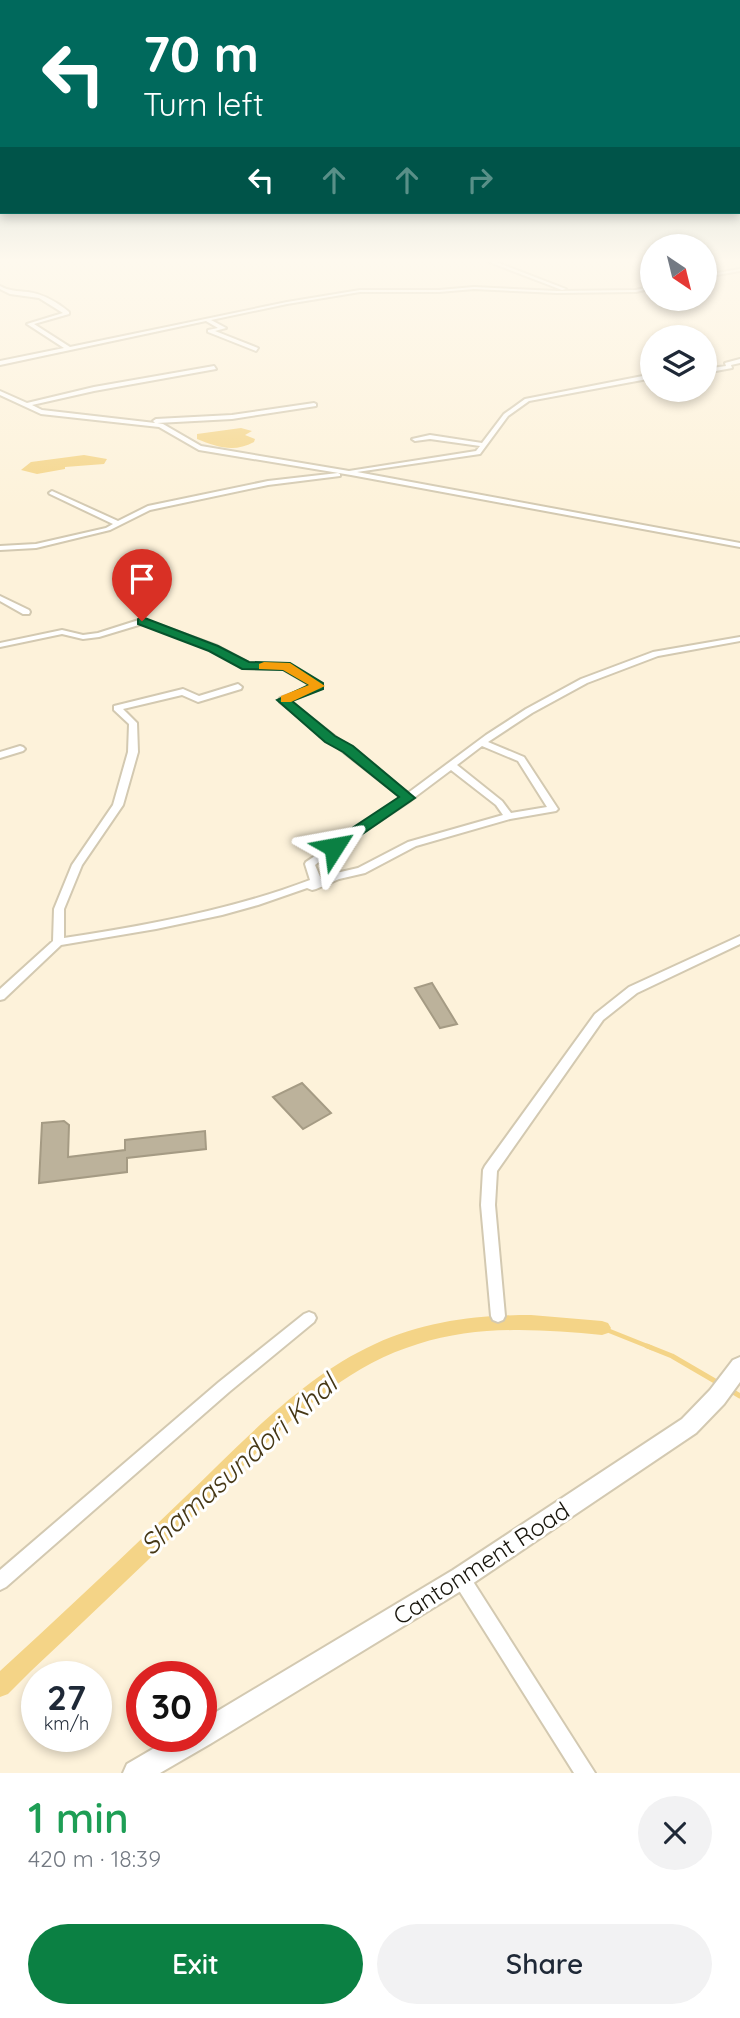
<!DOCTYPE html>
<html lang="en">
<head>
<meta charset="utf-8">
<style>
  :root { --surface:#fff; --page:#f2f2f3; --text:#1f2937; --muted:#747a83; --accent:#0b8043 }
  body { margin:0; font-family:Quicksand,sans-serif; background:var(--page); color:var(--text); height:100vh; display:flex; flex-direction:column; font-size:26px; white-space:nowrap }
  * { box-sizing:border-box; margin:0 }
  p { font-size:23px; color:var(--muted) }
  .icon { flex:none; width:38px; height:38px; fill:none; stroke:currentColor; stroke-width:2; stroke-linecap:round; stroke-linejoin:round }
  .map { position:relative; height:1773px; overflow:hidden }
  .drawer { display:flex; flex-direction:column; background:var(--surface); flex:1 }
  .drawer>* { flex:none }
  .hud { position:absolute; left:0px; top:0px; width:740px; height:214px; box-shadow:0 4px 10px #0003; background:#00695c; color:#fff; overflow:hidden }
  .needle { width:46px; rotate:145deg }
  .fabs { position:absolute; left:640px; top:234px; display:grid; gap:14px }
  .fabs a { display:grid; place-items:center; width:77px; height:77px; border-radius:50%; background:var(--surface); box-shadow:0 4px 10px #0003; font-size:35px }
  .speed { position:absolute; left:21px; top:1661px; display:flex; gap:14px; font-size:35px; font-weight:700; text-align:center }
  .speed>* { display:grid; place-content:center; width:91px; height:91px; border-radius:50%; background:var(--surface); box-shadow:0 4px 10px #0003; line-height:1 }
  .speed small { font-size:18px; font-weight:400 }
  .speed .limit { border:10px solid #d22; background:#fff; color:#111 }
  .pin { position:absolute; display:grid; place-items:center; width:60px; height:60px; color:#fff; margin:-72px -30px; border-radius:50% 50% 50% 0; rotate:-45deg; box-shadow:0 0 7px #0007 }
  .pin .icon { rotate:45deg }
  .me { position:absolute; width:77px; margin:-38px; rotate:56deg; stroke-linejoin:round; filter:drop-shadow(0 0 5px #0008) }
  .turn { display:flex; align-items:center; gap:24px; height:147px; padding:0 28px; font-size:32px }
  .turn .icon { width:91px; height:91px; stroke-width:2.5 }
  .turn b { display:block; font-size:49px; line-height:60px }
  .lanes { display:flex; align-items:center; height:66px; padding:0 28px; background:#0003; justify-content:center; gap:35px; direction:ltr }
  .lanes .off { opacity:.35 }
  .round { display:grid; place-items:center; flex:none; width:74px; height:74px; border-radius:37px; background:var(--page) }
  .headline { display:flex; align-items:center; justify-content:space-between; height:119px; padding:0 28px }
  h1 { font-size:42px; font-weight:600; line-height:52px; color:#1e9e55 }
  .button { display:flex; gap:14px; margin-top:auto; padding:14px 28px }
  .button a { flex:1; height:80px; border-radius:42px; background:var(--accent); color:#fff; font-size:28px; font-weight:600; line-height:80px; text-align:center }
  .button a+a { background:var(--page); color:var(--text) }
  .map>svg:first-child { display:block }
  .water { fill:#f4d487 }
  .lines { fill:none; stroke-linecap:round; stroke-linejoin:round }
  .stream-far1 { stroke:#f4d487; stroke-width:4.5 }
  .stream { stroke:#f4d487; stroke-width:5 }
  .canal { fill:#f4d487; fill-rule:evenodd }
  .building { fill:#bcb29b; stroke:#a59b84; stroke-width:2 }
  .street-casing { stroke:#d3c9b1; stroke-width:4 }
  .secondary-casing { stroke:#d3c9b1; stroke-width:4 }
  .street { fill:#fff; fill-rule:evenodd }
  .secondary { fill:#fff; fill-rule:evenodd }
  .route { fill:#0b8043; stroke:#07532c; stroke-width:2 }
  .slow { fill:#f59e0b }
  .labels { text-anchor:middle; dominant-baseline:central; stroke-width:6; stroke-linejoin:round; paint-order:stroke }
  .near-street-label { font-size:24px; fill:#18150c; stroke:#fff }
  .near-water-label { font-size:28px; font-style:italic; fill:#463816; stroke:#fff }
</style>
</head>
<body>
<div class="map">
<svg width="740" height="1773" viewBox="0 0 740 1773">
  <rect width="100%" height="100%" fill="#fdf2da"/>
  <!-- water -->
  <path class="water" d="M 241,428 L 252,431 L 245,435 L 255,439 L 254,442 C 234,453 217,447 197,439 L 197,434 Z
    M 84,455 L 107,459 L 104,464 L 65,467 L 65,469 L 37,474 L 21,470 L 31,462 Z"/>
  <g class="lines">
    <!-- stream-far1 -->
    <path class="stream-far1" d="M 602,1328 L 652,1348"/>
    <!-- stream -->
    <path class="stream" d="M 647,1346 L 672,1356 L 720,1384
      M 730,1390 L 740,1396"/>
    <!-- canal -->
    <path class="canal" d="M 531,1315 L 602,1321 L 608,1323 L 611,1328 L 608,1333 L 602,1335 C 540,1329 478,1325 418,1344 C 328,1371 261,1450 196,1513 C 142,1567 86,1619 31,1671 L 8,1694 L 0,1697 L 0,1671 C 61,1615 122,1558 182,1500 C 241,1444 300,1378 375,1344 C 425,1321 477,1315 531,1315 Z"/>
  </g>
  <!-- building -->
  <path class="building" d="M 432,983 L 457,1024 L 440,1028 L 415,988 Z
    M 302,1083 L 331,1113 L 303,1129 L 273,1097 Z
    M 64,1121 L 69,1125 L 68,1157 L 125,1150 L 125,1140 L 205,1131 L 206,1149 L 127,1158 L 127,1172 L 39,1183 L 42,1123 Z"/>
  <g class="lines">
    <!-- street casing -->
    <g class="street-casing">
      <path id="street" d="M 489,262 L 496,262 L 566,289 L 562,290 Z
        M 740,269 L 740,271 L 705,277 L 705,275 Z
        M 0,286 C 9,291 17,291 28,292 C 43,294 57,302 69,312 L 69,314 L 34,324 L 70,347 L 287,302 L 360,290 L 439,290 L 474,287 L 557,291 L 636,290 L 653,286 L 653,288 L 636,292 L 557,293 L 474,289 L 439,292 L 360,292 L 287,304 L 211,320 L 226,328 L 215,331 L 258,348 L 256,351 L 208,332 L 208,330 L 218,328 L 206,321 L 0,365 L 0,361 L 64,348 L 27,324 L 63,313 L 39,298 L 10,294 L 0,289 Z
        M 740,359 L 740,363 L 731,365 L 732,368 L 705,373 L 705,369 L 726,366 L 725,363 Z
        M 214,366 L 216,369 L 94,391 L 32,405 L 42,410 L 155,423 L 153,421 L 156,419 L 232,415 L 314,403 L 316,404 L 316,406 L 232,419 L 157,423 L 163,424 L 201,446 L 349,471 L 476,451 L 480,446 L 430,439 L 415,441 L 412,439 L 430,435 L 482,443 L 504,414 L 525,399 L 653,374 L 653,378 L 529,401 L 508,416 L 480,454 L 357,472 L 740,543 L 740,547 L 351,475 L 199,450 L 159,427 L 41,414 L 0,395 L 0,391 L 27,403 L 94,387 Z
        M 338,473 L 340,474 L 340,476 L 268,485 L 150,510 L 110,530 L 36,548 L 0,550 L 0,546 L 36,544 L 106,528 L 113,524 L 50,494 L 49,493 L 52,491 L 118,521 L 148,506 L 268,481 Z
        M 0,596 L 29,610 L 30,612 L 29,614 L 23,614 L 0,601 Z
        M 142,619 L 217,646 L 249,663 L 288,664 L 322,684 L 322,688 L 289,701 L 408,793 L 486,735 L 526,709 L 581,679 L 653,652 L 740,637 L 740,641 L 658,656 L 587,683 L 532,713 L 488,742 L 524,757 L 558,809 L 556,811 L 510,819 L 416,846 L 365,873 L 339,879 L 316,889 L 312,890 L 307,888 L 258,905 L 222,915 L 156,929 L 61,945 L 4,999 L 0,1000 L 0,989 L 53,941 L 54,909 L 72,865 L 113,805 L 128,752 L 129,724 L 114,710 L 114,706 L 183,689 L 199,696 L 238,684 L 242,687 L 241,689 L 198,702 L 182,695 L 123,709 L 137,723 L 138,752 L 123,805 L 82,865 L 64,909 L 64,938 C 148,925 231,910 310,880 L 305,864 L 306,862 L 402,798 L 280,702 L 280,698 L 312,686 L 283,669 L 244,668 L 211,650 L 142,624 L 99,637 L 83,639 L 62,634 L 0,647 L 0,643 L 62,630 L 83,635 L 98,633 ZM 482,746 L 518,761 L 547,807 L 511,813 L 502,801 L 457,765 ZM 451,770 L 496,805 L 503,815 L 408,842 L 358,868 L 332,874 L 321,879 L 315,865 L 320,861 L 411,800 Z
        M 20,746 L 23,747 L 25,749 L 23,751 L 0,758 L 0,752 Z
        M 740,936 L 740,944 L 637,993 L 603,1020 L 497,1171 L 495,1205 L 505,1316 L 503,1320 L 498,1322 L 493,1320 L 491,1316 L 481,1205 L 483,1170 L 485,1166 L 595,1014 L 629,987 Z
        M 309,1312 L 314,1314 L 316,1318 L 314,1322 L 229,1392 L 6,1587 L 0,1590 L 0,1570 L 219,1382 L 304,1314 Z
        M 461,1569 L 467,1572 L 595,1773 L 574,1773 L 455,1584 L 452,1578 L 455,1572 Z"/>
    </g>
    <!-- secondary casing -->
    <g class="secondary-casing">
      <path id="secondary" d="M 740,1357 L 740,1382 L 724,1404 L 696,1433 L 469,1586 L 210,1744 L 160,1773 L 123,1773 L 127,1764 L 175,1736 L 201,1736 L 201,1721 L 453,1570 L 682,1419 L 710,1390 L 733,1360 Z"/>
    </g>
    <!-- street -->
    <use href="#street" class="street"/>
    <!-- secondary -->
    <use href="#secondary" class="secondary"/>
  </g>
  <!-- sky -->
  <linearGradient id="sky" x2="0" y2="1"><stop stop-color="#adc1c1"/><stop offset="0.51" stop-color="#fef9ee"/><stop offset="1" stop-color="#fef9ee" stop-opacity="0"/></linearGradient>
  <rect width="740" height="511" fill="url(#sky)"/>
  <!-- route -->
  <path class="route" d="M 142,617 L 218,646 L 249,662 L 290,663 L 323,683 L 323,689 L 292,701 L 335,736 L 353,746 L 415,798 L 339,850 L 328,850 L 326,847 L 328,844 L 399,797 L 343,752 L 325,742 L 277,700 L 309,685 L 283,670 L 242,669 L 209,651 L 138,624 L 138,619 Z"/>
  <!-- slow -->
  <path class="slow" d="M 264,662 L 290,663 L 325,686 L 291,702 L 281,702 L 281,696 L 309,685 L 283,670 L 259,669 L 259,664 Z"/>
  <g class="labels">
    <!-- near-street labels -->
    <g class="near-street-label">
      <text transform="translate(481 1563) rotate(-33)">Cantonment Road</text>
    </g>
    <!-- near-water labels -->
    <g class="near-water-label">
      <text transform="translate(238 1464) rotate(-42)">Shamasundori Khal</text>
    </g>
  </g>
</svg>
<div class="fabs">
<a><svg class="needle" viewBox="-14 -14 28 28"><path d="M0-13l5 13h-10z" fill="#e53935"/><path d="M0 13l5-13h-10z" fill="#747a83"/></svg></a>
<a><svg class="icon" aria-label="layers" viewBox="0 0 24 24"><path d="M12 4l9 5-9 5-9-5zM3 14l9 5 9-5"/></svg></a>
</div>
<div class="speed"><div>27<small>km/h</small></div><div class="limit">30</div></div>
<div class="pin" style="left:142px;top:621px;background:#d93025"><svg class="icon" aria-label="arrive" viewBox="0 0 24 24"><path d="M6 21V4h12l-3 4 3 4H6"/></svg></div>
<svg class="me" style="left:334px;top:847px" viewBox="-20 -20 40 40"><path d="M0-17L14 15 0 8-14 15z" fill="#0b8043" stroke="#fff" stroke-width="4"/></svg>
<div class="hud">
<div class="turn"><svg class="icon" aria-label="left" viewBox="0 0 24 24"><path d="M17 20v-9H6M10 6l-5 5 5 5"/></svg><div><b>70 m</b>Turn left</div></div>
<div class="lanes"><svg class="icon" aria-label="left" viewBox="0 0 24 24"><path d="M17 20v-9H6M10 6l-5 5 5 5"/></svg><svg class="icon off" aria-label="ahead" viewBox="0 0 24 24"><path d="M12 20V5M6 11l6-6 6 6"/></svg><svg class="icon off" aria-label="ahead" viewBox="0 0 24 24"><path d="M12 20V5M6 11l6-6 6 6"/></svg><svg class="icon off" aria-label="right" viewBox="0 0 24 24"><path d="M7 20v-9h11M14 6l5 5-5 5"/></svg></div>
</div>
</div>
<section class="drawer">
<div class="headline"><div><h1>1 min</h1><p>420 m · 18:39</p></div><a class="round"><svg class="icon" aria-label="close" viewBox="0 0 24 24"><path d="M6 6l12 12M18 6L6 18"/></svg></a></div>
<div class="button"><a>Exit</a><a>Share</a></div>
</section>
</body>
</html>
